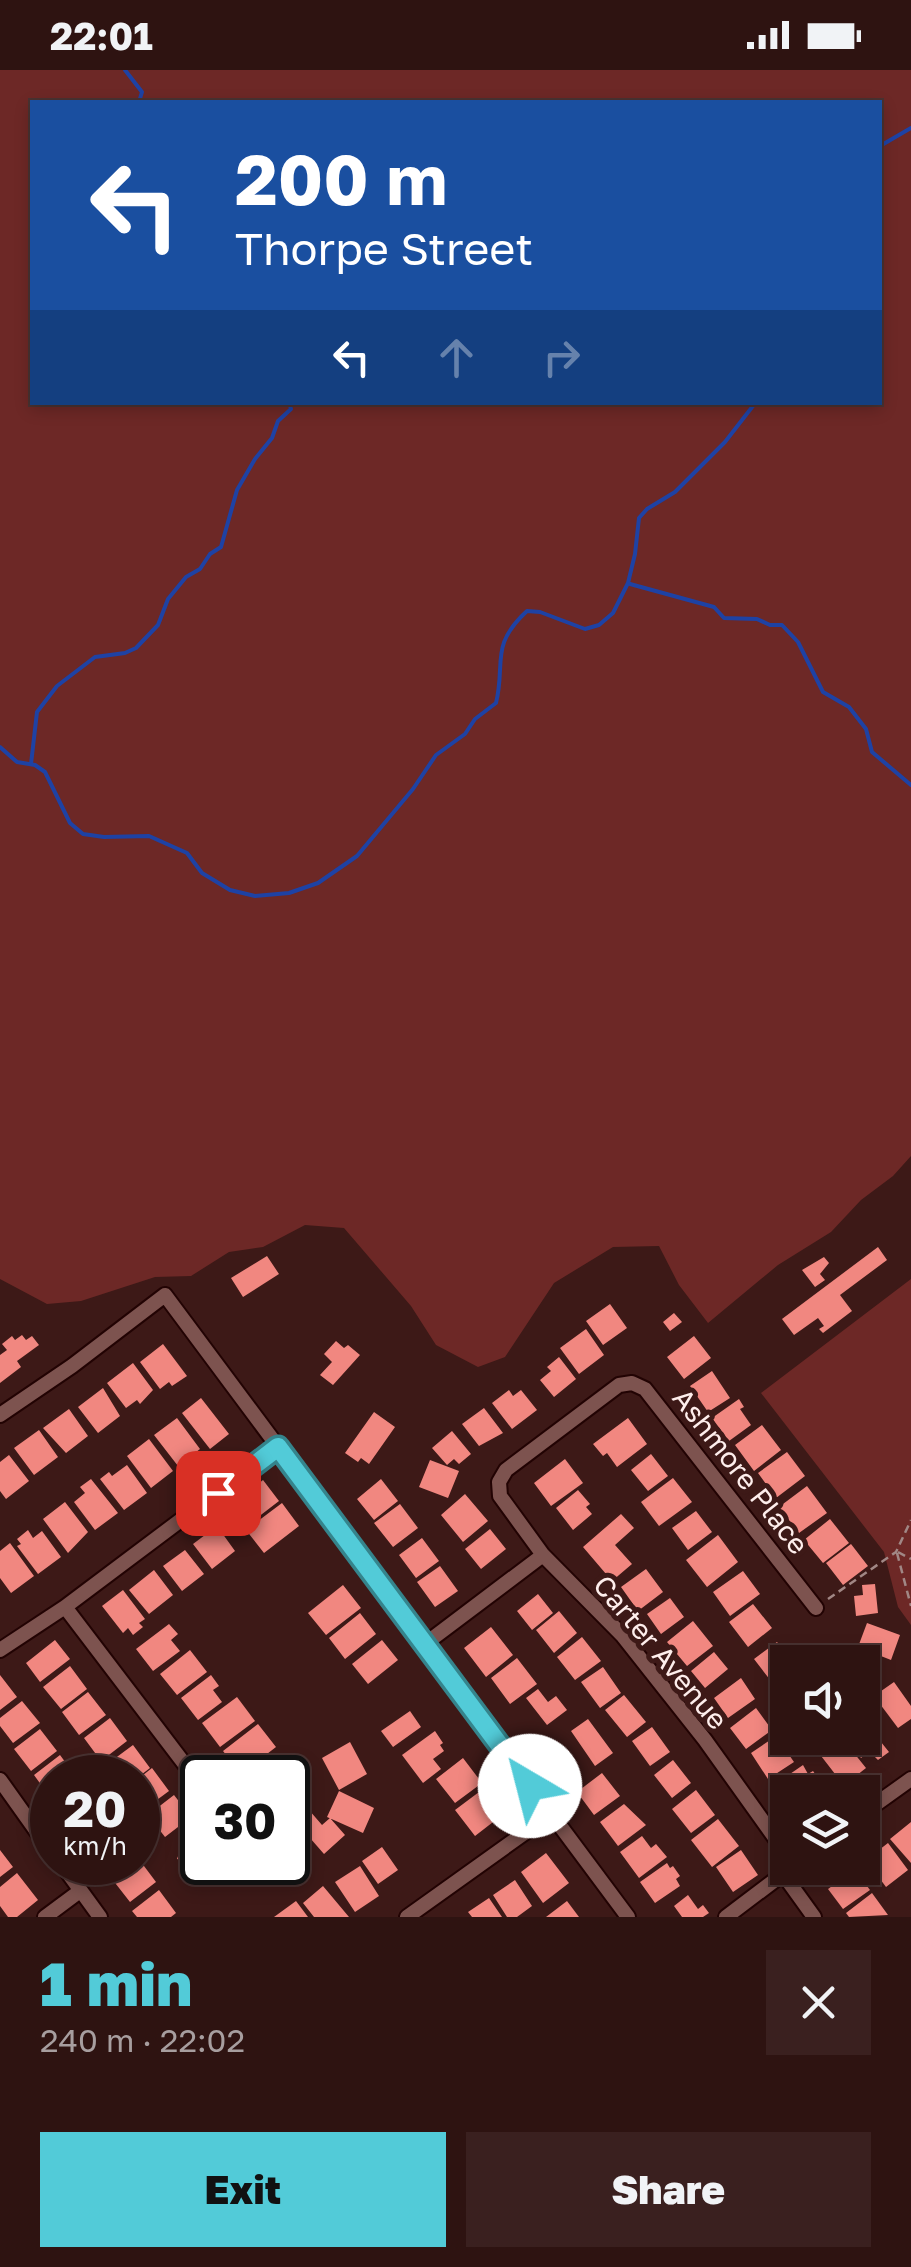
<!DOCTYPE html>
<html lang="en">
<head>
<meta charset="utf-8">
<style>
  :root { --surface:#2e1311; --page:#3a201f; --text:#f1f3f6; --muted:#a79e9f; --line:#493231; --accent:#52cbd8 }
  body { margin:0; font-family:"Golos Text",sans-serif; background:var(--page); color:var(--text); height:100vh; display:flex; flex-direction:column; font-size:38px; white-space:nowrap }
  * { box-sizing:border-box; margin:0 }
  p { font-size:32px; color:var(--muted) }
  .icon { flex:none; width:55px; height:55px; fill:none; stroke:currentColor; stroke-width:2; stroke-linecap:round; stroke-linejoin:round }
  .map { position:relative; height:1847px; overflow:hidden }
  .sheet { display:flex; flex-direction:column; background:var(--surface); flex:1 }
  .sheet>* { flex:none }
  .guide { position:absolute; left:30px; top:30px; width:852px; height:305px; border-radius:0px; box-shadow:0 5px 15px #0003,0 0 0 2px var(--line); background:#1a4fa0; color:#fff; overflow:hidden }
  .buttons { position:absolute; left:770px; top:1575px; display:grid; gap:20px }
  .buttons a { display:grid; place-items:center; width:110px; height:110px; border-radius:0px; background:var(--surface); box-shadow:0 5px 15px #0003,0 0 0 2px var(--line); font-size:50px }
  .speed { position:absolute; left:30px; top:1685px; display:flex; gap:20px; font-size:50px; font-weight:700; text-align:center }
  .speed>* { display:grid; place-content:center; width:130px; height:130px; border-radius:50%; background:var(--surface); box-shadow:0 5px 15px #0003,0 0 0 2px var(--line); line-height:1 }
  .speed small { font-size:25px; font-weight:400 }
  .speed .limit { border:5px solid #111; border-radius:15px; background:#fff; color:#111 }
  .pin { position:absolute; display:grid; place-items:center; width:85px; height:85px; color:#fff; margin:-42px; border-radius:20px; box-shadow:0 5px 15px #0006 }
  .me { position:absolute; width:110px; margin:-55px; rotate:323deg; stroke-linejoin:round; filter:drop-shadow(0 0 8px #0008) }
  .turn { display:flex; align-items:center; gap:35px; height:210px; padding:0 40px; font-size:45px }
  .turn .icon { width:130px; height:130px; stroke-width:2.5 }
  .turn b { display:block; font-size:70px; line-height:85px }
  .lanes { display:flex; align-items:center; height:95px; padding:0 40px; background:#0003; justify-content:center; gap:50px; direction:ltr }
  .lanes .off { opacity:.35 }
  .round { display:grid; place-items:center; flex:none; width:105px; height:105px; border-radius:0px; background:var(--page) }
  .head { display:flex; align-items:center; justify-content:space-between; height:170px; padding:0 40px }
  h1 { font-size:60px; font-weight:800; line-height:75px; color:var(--accent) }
  .primary-button { display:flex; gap:20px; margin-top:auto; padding:20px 40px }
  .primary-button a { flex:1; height:115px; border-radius:0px; background:var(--accent); color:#111; font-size:40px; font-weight:800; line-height:115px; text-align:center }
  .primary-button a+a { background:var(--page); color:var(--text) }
  .status { display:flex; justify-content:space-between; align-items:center; height:70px; padding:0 50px; background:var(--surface); direction:ltr }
  .status svg { height:28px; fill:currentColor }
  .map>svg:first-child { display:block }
  .green { fill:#6d2826; fill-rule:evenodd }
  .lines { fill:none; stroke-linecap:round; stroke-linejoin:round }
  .stream { stroke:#1e42a4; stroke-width:4 }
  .building { fill:#f18780 }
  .minor-casing { stroke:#220303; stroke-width:18 }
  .path { stroke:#a18785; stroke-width:2.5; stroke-dasharray:8 5; stroke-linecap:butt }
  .minor { stroke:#7d534f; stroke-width:14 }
  .route-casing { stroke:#35848c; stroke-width:25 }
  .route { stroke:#52cbd8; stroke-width:18 }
  .labels { text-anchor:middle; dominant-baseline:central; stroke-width:10; stroke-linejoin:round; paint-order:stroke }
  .street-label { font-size:28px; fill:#feeeec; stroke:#3d1917 }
</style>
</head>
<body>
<div class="status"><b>22:01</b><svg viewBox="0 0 49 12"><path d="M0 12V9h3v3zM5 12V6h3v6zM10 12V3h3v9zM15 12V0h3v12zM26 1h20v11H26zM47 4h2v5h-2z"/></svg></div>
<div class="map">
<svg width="911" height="1847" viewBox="0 0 911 1847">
  <rect width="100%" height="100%" fill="#3d1917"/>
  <!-- green -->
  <path class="green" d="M 0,0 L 911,0 L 911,1086 L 893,1106 L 861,1130 L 831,1162 L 778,1195 L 708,1253 L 679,1215 L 659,1176 L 613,1177 L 554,1213 L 505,1287 L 478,1297 L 436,1275 L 411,1236 L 344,1158 L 305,1155 L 263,1177 L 229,1182 L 191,1206 L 155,1207 L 81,1231 L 47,1234 L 0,1209 ZM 32,32 L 880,32 L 880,332 L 32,332 Z
    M 911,1209 L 911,1555 L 898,1537 L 884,1482 L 761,1323 Z"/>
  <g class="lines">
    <!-- stream -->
    <path class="stream" d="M 125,0 L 142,22 L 139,32
      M 880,76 L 911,58
      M 630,514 L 714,537 L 724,548 L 757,549 L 770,555 L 782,555 L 798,572 L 823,622 L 849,637 L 866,659 L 872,682 L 911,715
      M 0,677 L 17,692 L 35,695 L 45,702 L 70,753 L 83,764 L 104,767 L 149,766 L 187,783 L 202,803 L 230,820 L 255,826 L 289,823 L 318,813 L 357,786 L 413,719 L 436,685 L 465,664 L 475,649 L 496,633 C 506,593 489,576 527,541 L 540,542 L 585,559 L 599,555 L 613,543 L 628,513 L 635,484 L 639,448 L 647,439 L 675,422 L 725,372 L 756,332
      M 31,694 L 37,642 L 57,616 L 95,587 L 125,583 L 136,578 L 158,555 L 168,529 L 186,507 L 200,499 L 210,484 L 221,477 L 237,420 L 255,389 L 272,368 L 278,351 L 291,339 L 289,332"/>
  </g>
  <!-- building -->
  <path class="building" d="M 878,1177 L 887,1190 L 840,1225 L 852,1241 L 823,1263 L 819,1259 L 824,1256 L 818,1248 L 794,1265 L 782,1249 Z
    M 267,1186 L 279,1204 L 243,1227 L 231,1208 Z
    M 824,1187 L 829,1193 L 820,1204 L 825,1210 L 815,1217 L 802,1200 Z
    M 610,1234 L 627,1258 L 603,1275 L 586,1251 Z
    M 674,1243 L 682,1252 L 670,1261 L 663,1252 Z
    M 586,1259 L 604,1285 L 579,1304 L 560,1278 Z
    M 22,1265 L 26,1270 L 32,1266 L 39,1275 L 17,1291 L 21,1297 L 0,1313 L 0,1285 L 7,1280 L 2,1274 L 12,1266 L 15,1270 Z
    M 694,1266 L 711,1288 L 684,1309 L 667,1287 Z
    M 336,1271 L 344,1278 L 348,1275 L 360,1285 L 333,1315 L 320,1305 L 332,1292 L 324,1284 Z
    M 163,1274 L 187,1306 L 172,1316 L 169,1312 L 160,1319 L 140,1292 Z
    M 559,1287 L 576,1309 L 554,1327 L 540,1310 L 551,1301 L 547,1297 Z
    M 133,1293 L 153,1320 L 140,1334 L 137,1330 L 126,1338 L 107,1313 Z
    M 712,1301 L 730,1328 L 708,1342 L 690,1316 Z
    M 103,1318 L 120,1346 L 98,1363 L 78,1337 Z
    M 509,1320 L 513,1326 L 521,1320 L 537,1340 L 512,1359 L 492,1333 Z
    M 201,1328 L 229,1364 L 210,1379 L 182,1343 Z
    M 739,1329 L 744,1337 L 740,1339 L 751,1355 L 729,1371 L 712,1348 Z
    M 484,1338 L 503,1363 L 479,1376 L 462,1354 Z
    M 69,1339 L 88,1366 L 66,1383 L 43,1358 Z
    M 374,1342 L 395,1357 L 369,1394 L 361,1388 L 358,1392 L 345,1383 Z
    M 177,1348 L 200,1379 L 178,1396 L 154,1365 Z
    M 628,1348 L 647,1374 L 617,1397 L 607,1383 L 603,1386 L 593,1374 Z
    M 762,1355 L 781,1380 L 754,1401 L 735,1375 Z
    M 39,1360 L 58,1387 L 34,1405 L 14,1378 Z
    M 452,1361 L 471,1384 L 459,1394 L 454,1389 L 447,1395 L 432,1378 Z
    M 149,1369 L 173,1401 L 151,1418 L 127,1386 Z
    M 787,1382 L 805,1406 L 776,1428 L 758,1403 Z
    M 651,1384 L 668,1406 L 648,1421 L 631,1400 Z
    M 9,1385 L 29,1411 L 6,1429 L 0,1421 L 0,1392 Z
    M 565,1389 L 583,1413 L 551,1436 L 534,1413 Z
    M 430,1390 L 459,1401 L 448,1428 L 419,1417 Z
    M 127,1395 L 147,1423 L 124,1440 L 100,1409 L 109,1402 L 112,1406 Z
    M 673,1408 L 692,1432 L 659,1456 L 641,1432 Z
    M 91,1409 L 118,1443 L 95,1460 L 74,1432 L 85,1423 L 80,1417 Z
    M 381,1409 L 398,1431 L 374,1450 L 357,1429 Z
    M 263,1410 L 279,1431 L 244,1458 L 228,1438 Z
    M 807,1416 L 827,1443 L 799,1463 L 779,1437 Z
    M 578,1420 L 590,1434 L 586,1437 L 592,1444 L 573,1460 L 556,1438 Z
    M 465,1424 L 488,1451 L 463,1472 L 441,1445 Z
    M 65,1432 L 88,1462 L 68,1483 L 43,1449 Z
    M 282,1433 L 299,1456 L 264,1483 L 246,1460 Z
    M 400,1434 L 418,1458 L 393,1477 L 374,1453 Z
    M 696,1441 L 712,1462 L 688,1480 L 672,1458 Z
    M 621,1444 L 634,1458 L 615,1475 L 632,1494 L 612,1511 L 583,1477 Z
    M 830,1449 L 849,1473 L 823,1493 L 804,1470 Z
    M 217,1456 L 235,1481 L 212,1499 L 193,1474 Z
    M 490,1459 L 506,1479 L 481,1499 L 465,1479 Z
    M 28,1460 L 33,1468 L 42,1461 L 61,1487 L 38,1504 L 17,1476 L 21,1474 L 17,1469 Z
    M 718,1465 L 738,1492 L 707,1517 L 686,1490 Z
    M 422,1468 L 439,1491 L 416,1508 L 399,1485 Z
    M 10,1473 L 34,1506 L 11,1523 L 0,1508 L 0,1481 Z
    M 851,1474 L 868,1496 L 843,1515 L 826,1493 Z
    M 185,1480 L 204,1504 L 182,1521 L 163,1496 Z
    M 440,1496 L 458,1521 L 435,1537 L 417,1512 Z
    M 646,1499 L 663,1522 L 638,1541 L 621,1517 Z
    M 154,1500 L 173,1525 L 149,1544 L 129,1520 Z
    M 743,1501 L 760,1524 L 730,1546 L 713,1522 Z
    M 875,1514 L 878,1543 L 856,1546 L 854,1526 L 863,1525 L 862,1515 Z
    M 343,1515 L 361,1538 L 326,1565 L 308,1543 Z
    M 123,1520 L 145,1549 L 139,1553 L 143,1557 L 133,1565 L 128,1558 L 123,1563 L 102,1536 Z
    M 538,1524 L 553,1543 L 532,1560 L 517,1541 Z
    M 670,1528 L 684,1547 L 661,1564 L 647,1544 Z
    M 753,1534 L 772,1558 L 748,1577 L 729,1552 Z
    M 559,1541 L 577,1563 L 554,1583 L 536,1560 Z
    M 360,1543 L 376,1564 L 345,1589 L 329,1568 Z
    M 693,1551 L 713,1576 L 687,1596 L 667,1572 Z
    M 867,1553 L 900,1565 L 891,1590 L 858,1577 Z
    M 169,1554 L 178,1564 L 171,1570 L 180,1581 L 153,1601 L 136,1579 Z
    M 491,1557 L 513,1585 L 486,1607 L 464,1578 Z
    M 582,1567 L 601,1591 L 575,1610 L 557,1587 Z
    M 55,1570 L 70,1589 L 40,1612 L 26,1593 Z
    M 382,1570 L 398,1590 L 368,1614 L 352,1594 Z
    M 777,1572 L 792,1592 L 788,1592 L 788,1605 L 774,1615 L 754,1589 Z
    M 190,1580 L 207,1602 L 177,1625 L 160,1604 Z
    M 714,1582 L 728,1599 L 705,1618 L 691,1601 Z
    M 517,1588 L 537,1614 L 510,1634 L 491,1608 Z
    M 870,1589 L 878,1599 L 862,1611 L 862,1595 Z
    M 70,1596 L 87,1619 L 61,1639 L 43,1617 Z
    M 603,1597 L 621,1623 L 600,1638 L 581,1612 Z
    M 0,1605 L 17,1627 L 0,1640 Z
    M 211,1605 L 219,1616 L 213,1620 L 222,1632 L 198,1650 L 181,1628 Z
    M 741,1608 L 755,1629 L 728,1648 L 714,1628 Z
    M 894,1612 L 911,1636 L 911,1649 L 898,1658 L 874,1626 Z
    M 538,1619 L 548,1632 L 556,1626 L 567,1640 L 547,1655 L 526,1628 Z
    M 88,1622 L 106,1645 L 79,1665 L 62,1642 Z
    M 624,1625 L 646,1652 L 627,1667 L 605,1640 Z
    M 237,1627 L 255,1651 L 220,1677 L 202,1653 Z
    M 22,1631 L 40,1653 L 13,1673 L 0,1656 L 0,1648 Z
    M 756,1638 L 772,1660 L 746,1679 L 730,1658 Z
    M 410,1641 L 421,1657 L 393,1677 L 381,1661 Z
    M 862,1642 L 872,1655 L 864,1661 L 876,1677 L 861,1688 L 847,1668 L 862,1668 Z
    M 110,1648 L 127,1671 L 101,1691 L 84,1668 Z
    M 588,1649 L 613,1683 L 595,1696 L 571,1661 Z
    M 258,1654 L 276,1677 L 241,1704 L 223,1681 Z
    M 652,1657 L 670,1682 L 650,1696 L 632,1671 Z
    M 40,1659 L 57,1681 L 31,1701 L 14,1679 Z
    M 435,1661 L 443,1673 L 440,1675 L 444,1681 L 433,1689 L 441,1699 L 423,1713 L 402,1685 Z
    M 776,1666 L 794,1692 L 768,1709 L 751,1683 Z
    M 877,1667 L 889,1682 L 878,1690 L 873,1685 L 880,1680 L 872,1671 Z
    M 837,1668 L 842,1668 L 866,1698 L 852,1709 L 861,1722 L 849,1722 L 818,1682 Z
    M 350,1672 L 367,1704 L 339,1720 L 322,1688 Z
    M 133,1675 L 150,1698 L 137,1708 L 116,1708 L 106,1695 Z
    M 60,1685 L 77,1708 L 52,1708 L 52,1730 L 34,1705 Z
    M 463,1688 L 482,1713 L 455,1733 L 436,1709 Z
    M 673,1690 L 691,1713 L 672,1728 L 654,1705 Z
    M 803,1695 L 808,1704 L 813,1701 L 822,1714 L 810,1722 L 788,1722 L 788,1736 L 774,1715 Z
    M 152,1698 L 169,1721 L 142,1741 L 138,1735 L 138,1709 Z
    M 602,1703 L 620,1726 L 594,1745 L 577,1722 Z
    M 487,1716 L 506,1742 L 475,1766 L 455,1740 Z
    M 696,1720 L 715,1745 L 691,1763 L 672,1739 Z
    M 339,1721 L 374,1738 L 363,1763 L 327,1747 Z
    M 174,1725 L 191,1747 L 165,1767 L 148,1745 Z
    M 624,1734 L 646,1755 L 618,1776 L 600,1752 Z
    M 309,1740 L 322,1755 L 330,1748 L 345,1765 L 324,1784 L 296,1752 Z
    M 718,1749 L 739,1776 L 712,1797 L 691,1770 Z
    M 911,1752 L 911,1793 L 890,1769 Z
    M 190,1753 L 199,1755 L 198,1760 L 202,1761 L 202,1796 L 177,1789 Z
    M 297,1759 L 308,1790 L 289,1796 L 289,1801 L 281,1804 L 277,1792 L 288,1792 L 288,1762 Z
    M 642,1766 L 651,1778 L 656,1774 L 667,1787 L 639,1808 L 620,1782 Z
    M 888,1773 L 908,1800 L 886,1817 L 866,1790 Z
    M 382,1777 L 398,1800 L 378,1814 L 362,1791 Z
    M 0,1780 L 13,1797 L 0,1807 Z
    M 741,1780 L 758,1805 L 733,1822 L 716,1797 Z
    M 546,1783 L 569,1813 L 543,1833 L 521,1802 Z
    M 138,1788 L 156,1812 L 130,1832 L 112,1809 L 138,1792 Z
    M 100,1792 L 131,1792 L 111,1808 Z
    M 211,1792 L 235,1792 L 232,1807 L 209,1802 Z
    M 245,1792 L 273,1792 L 276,1804 L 268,1806 L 269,1811 L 249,1811 Z
    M 667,1793 L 670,1798 L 673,1796 L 680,1806 L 676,1809 L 680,1816 L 655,1833 L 640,1812 Z
    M 360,1796 L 379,1826 L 355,1842 L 335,1812 Z
    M 855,1800 L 870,1820 L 843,1839 L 828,1819 Z
    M 17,1803 L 38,1830 L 17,1847 L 8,1847 L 0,1836 L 0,1817 Z
    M 515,1810 L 532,1836 L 517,1847 L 507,1847 L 493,1825 Z
    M 323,1816 L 349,1847 L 314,1847 L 303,1833 Z
    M 159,1820 L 176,1843 L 171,1847 L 137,1847 L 132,1841 Z
    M 872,1823 L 888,1845 L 849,1847 L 846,1843 Z
    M 688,1825 L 698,1839 L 703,1835 L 709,1843 L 703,1847 L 682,1847 L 674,1836 Z
    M 489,1828 L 502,1847 L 472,1847 L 468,1842 Z
    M 296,1831 L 308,1847 L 274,1847 Z
    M 567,1831 L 579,1847 L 546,1847 Z"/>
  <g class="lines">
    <!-- minor casing -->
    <g class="minor-casing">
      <path id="minor" d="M 0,1345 L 72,1296 L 165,1225 L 628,1847
        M 65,1537 L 202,1717
        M 425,1574 L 543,1485
        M 0,1580 L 65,1537 L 278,1377
        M 0,1710 L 52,1783
        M 288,1717 L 291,1715
        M 862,1744 L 911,1709
        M 788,1786 L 705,1670 L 622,1565 L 543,1485 L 500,1426 L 499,1412 L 506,1400 L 619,1315 L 632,1313 L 645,1319 L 816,1538
        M 60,1792 L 100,1847
        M 783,1804 L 814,1847
        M 45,1847 L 80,1821
        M 407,1847 L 551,1744
        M 726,1847 L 791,1798"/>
    </g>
    <!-- path -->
    <path class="path" d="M 898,1482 L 911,1489
      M 897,1483 L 911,1536
      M 828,1529 L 896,1482 L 911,1450"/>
    <!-- minor -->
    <use href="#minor" class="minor"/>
  </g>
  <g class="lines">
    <!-- route casing -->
    <g class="route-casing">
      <path id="route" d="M 218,1423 L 278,1377 L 530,1716"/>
    </g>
    <!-- route -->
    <use href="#route" class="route"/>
  </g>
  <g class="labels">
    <!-- street labels -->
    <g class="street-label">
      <text transform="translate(741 1401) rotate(52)">Ashmore Place</text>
      <text transform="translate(661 1582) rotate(50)">Carter Avenue</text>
    </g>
  </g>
</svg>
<div class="buttons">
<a><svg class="icon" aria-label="sound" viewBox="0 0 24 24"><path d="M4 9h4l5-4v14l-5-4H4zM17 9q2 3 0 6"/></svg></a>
<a><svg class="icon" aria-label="layers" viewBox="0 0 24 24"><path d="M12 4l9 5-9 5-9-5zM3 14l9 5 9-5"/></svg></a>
</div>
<div class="speed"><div>20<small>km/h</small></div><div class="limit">30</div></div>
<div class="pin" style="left:218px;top:1423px;background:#d93025"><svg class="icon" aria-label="arrive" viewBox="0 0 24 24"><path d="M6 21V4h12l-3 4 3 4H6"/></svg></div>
<svg class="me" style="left:530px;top:1716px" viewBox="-20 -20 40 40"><circle r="19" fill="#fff"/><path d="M0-13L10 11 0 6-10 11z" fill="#52cbd8"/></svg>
<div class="guide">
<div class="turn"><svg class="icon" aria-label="left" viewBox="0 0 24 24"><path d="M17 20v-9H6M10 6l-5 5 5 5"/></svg><div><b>200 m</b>Thorpe Street</div></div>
<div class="lanes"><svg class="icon" aria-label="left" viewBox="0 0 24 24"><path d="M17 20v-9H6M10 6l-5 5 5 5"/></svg><svg class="icon off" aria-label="ahead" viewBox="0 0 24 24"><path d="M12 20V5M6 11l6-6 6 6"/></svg><svg class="icon off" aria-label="right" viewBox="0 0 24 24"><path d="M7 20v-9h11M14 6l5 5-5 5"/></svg></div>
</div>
</div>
<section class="sheet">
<div class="head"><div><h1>1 min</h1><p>240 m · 22:02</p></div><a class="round"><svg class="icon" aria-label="close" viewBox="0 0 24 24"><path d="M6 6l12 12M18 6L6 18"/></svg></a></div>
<div class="primary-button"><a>Exit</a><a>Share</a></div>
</section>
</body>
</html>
